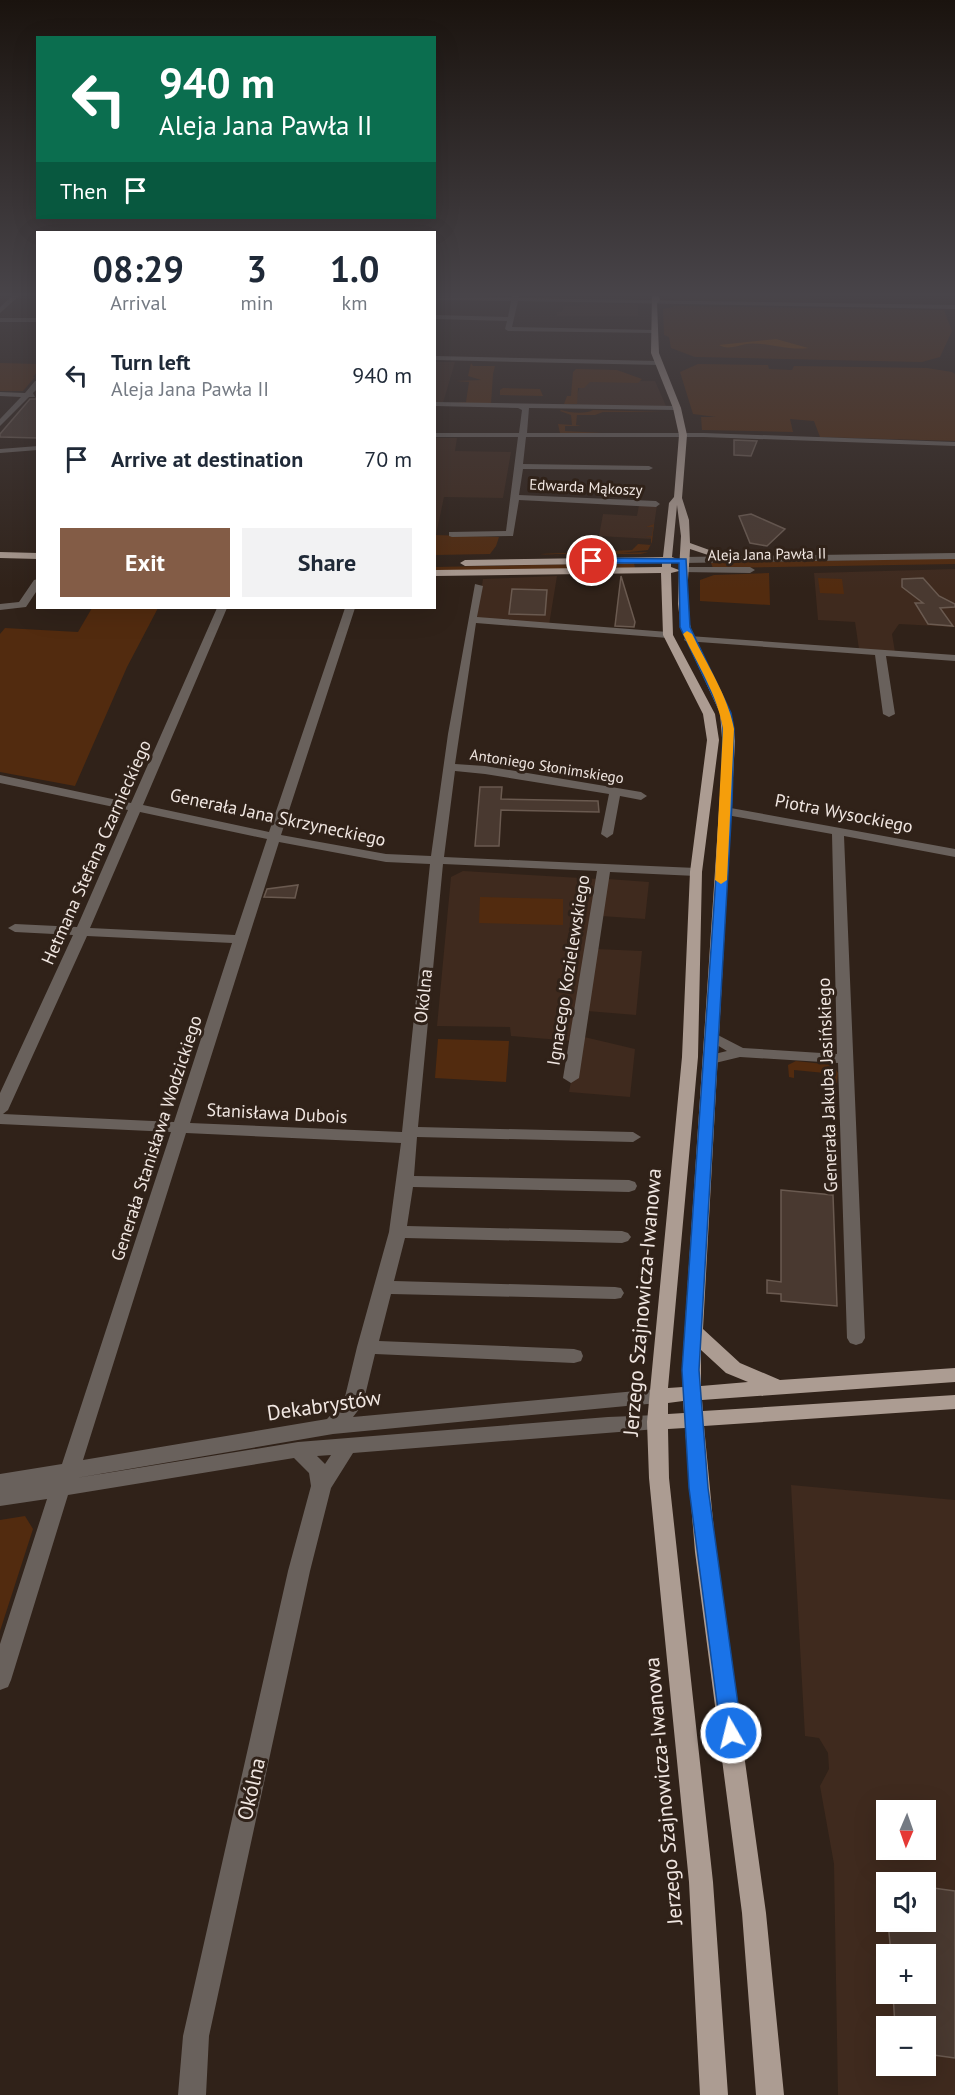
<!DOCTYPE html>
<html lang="en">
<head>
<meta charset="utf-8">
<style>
  :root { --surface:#fff; --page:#f2f2f3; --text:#1f2937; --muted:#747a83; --accent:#835c46 }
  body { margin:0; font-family:"PT Sans",sans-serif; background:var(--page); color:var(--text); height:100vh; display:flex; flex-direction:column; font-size:22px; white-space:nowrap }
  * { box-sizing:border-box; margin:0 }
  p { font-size:20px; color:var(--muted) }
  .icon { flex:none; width:33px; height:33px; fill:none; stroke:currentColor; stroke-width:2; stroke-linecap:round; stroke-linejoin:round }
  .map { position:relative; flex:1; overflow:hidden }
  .side { position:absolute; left:36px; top:231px; width:400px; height:378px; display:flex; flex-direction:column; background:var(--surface); border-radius:0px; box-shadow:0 6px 24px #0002 }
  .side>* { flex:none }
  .top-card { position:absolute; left:36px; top:36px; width:400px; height:183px; border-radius:0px; box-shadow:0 6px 24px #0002; background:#0b6e4f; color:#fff; overflow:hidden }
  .needle { width:39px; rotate:182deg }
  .buttons { position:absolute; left:876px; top:1800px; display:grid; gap:12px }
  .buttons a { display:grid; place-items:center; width:60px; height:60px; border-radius:0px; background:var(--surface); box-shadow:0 6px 24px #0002; font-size:30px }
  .pin { position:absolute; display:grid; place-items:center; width:51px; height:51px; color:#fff; margin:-26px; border:3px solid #fff; border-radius:50%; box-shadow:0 2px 6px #0007 }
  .me { position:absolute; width:66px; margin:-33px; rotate:352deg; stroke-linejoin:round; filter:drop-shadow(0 0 4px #0008) }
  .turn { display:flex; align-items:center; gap:21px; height:126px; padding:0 24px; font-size:27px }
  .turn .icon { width:78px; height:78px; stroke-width:2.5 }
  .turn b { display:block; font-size:42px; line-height:51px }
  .then { display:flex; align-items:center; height:57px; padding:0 24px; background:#0003; gap:12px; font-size:22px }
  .eta { display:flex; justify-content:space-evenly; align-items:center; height:102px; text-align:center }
  .eta b { font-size:36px; font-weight:600; line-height:42px }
  .primary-button { display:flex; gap:12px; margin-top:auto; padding:12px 24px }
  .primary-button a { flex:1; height:69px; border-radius:0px; background:var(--accent); color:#fff; font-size:24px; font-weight:600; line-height:69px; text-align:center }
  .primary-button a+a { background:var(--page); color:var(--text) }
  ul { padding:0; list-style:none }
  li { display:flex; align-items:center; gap:18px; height:84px; padding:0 24px }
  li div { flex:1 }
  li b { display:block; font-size:22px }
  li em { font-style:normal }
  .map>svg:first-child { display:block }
  .built { fill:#3f2a1e; fill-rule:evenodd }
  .green { fill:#522b0f }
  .water { fill:#833f00 }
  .building { fill:#493930; stroke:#6a5a50; stroke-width:1.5 }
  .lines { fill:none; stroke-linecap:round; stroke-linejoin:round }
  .minor { fill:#69615c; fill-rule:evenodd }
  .major { fill:#ac9c92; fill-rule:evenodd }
  .route { fill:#1a73e8; stroke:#114b97; stroke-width:1.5 }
  .slow { fill:#f59e0b }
  .labels { text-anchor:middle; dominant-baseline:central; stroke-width:6; stroke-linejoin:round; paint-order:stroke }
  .far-street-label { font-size:15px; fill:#f0e6e1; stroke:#302219 }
  .street-label { font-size:18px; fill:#f0e6e1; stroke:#302219 }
  .near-street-label { font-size:21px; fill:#f0e6e1; stroke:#302219 }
</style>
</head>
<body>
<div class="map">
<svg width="955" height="2095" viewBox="0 0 955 2095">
  <rect width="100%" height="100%" fill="#302219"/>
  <!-- built -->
  <path class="built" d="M 664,295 L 810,295 L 811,302 L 678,300 Z
    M 581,303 L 638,304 L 638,316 L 557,316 L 557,312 L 562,312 L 564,306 L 580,306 Z
    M 435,362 L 455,362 L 443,403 L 435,403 Z
    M 582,381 L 655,381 L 666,406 L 577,407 L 577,395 Z
    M 435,438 L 457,438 L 455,451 L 511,452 L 503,498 L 444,497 L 436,535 Z
    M 639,505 L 657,505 L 652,539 L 599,536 L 603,514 L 637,516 Z
    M 955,569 L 955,627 L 899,624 L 892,634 L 895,652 L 859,649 L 855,622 L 818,620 L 814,573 Z
    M 557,576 L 549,625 L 478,618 L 477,616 L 483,579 Z
    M 463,871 L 598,879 L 573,1041 L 511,1036 L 510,1027 L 437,1026 L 451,877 Z
    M 608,879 L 649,882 L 645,919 L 601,916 Z
    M 596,949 L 642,951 L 636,1015 L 587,1011 Z
    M 580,1036 L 635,1049 L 630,1097 L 569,1092 Z
    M 791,1485 L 955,1500 L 955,2095 L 838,2095 L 834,1864 L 820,1786 L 829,1769 L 828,1753 L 819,1738 L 805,1736 ZM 886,1810 L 926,1810 L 926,1850 L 886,1850 ZM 886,1882 L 926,1882 L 926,1922 L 886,1922 ZM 886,1954 L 926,1954 L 926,1994 L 886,1994 ZM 886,2026 L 926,2026 L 926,2066 L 886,2066 Z"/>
  <!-- green -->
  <path class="green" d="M 676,306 L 944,310 L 952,331 L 940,357 L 922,362 L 695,357 L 671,348 L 669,337 L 664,335 L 663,309 Z
    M 0,363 L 37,364 L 37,372 L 33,377 L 35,377 L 23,391 L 0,391 Z
    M 471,363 L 473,366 L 495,366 L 493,374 L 491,404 L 452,403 L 466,402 L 469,382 L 456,381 L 481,380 L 468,376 Z
    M 698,364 L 768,365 L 769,369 L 792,370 L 794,366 L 927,368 L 952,372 L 955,374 L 955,441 L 820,437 L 814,421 L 790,419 L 793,432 L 702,430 L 701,417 L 716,417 L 693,414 L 680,372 Z
    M 576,369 L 617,370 L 642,379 L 638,383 L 590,382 L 584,388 L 578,388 L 577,404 L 564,404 L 567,396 L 571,396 L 573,372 Z
    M 503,388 L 540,389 L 543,396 L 500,395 L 500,390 Z
    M 561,410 C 570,413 587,414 593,410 L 665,412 L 603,412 L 595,415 L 577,415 L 576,425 L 581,426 L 565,426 L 565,431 L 602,433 L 560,433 L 558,424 L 572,425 L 571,415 L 560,411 Z
    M 654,524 L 652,542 L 648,550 L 621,553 L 648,552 L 641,554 L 545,554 L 566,556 L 540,554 L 632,550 L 638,544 L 651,545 L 651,537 L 645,537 L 652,536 L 653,527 L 646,527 Z
    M 435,535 L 499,537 L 496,546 L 490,554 L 435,555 Z
    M 955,558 L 955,564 L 713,568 L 711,563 Z
    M 634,563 L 635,568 L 435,571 L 435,567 Z
    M 769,573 L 770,605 L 700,601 L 700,580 L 714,575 Z
    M 818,578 L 842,579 L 844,594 L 820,593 Z
    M 92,608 L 158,608 L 127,667 L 75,786 L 0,772 L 0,634 L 5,628 L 78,632 Z
    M 480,897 L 563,899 L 563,925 L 479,923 Z
    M 438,1039 L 509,1041 L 506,1082 L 435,1078 Z
    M 796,1061 L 833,1065 L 838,1073 L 837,1083 L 826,1083 L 825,1073 L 794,1070 L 794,1078 L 789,1077 L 788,1065 Z
    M 25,1516 L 33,1529 L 0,1631 L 0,1520 Z"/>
  <!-- water -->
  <path class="water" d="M 776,339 L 808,348 C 787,351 762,341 746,344 C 737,346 727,350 719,345 Z"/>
  <!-- building -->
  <path class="building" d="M 38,392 L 38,438 L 0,437 L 0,434 L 30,399 L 36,399 Z
    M 734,440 L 757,441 L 751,456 L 734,455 Z
    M 751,514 L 785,529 L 767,546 L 750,543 L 739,516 Z
    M 621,576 L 635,622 L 634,627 L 615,626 Z
    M 923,578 L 939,596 L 955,604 L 955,607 L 940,608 L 953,626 L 928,624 L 915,603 L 923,603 L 902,587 L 902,579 Z
    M 512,589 L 547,590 L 545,615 L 509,614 Z
    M 480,787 L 502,787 L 501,799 L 598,801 L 599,812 L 501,810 L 499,846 L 475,846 Z
    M 298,885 L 295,898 L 264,897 L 267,889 Z
    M 781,1190 L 833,1195 L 837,1306 L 781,1301 L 781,1294 L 767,1293 L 767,1280 L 781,1282 Z
    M 926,1887 L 955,1891 L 955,2058 L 926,2054 L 926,2026 L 895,2026 L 893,1994 L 926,1994 L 926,1954 L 891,1954 L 888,1922 L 926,1922 Z"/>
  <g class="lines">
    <!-- minor -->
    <path class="minor" d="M 13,295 L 20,295 L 0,313 L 0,307 Z
      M 513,295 L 519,295 L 519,298 L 955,305 L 955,309 L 518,301 L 512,327 L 656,330 L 654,333 L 508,331 L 505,329 L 507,321 L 435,319 L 435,315 L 508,317 L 511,301 L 435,300 L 435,296 L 512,297 Z
      M 0,318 L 38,318 L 38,322 L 0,322 Z
      M 435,356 L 659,361 L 663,363 L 659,365 L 435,360 Z
      M 35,381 L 38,381 L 38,388 L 33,393 L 35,397 L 29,397 L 0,426 L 0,419 L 21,397 L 0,396 L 0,392 L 25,393 Z
      M 435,402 L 677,406 L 681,408 L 677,410 L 529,408 L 527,433 L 704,433 L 955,442 L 955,446 L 704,437 L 526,437 L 523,464 L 649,466 L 653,468 L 649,470 L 523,469 L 519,495 L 656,501 L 660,504 L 656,507 L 519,500 L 513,536 L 452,537 L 449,536 L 449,532 L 506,531 L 518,437 L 435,437 L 435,433 L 519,433 L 522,410 L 518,408 L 435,406 Z
      M 38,446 L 38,450 L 0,453 L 0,449 Z
      M 955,553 L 955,559 L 683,563 L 678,560 L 683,557 Z
      M 684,567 L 750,567 L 755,570 L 750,573 L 681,572 L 681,568 Z
      M 38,579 L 38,589 L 26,607 L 0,610 L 0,604 L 19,602 L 34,580 Z
      M 475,584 L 483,586 L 477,617 L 668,632 L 673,635 L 668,638 L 476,623 L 455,764 L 485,766 L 641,792 L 647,796 L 641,800 L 620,796 L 613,834 L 607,838 L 601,834 L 609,794 L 485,774 L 455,771 L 444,857 L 696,868 L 702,872 L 696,876 L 610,872 L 579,1078 L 571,1083 L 563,1078 L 597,871 L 443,864 L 418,1127 L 633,1132 L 641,1137 L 633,1142 L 417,1137 L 414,1176 L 629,1180 L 635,1182 L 637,1186 L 635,1190 L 629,1192 L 413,1187 L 407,1226 L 622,1231 L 628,1233 L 631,1237 L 628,1241 L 622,1243 L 405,1238 L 394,1281 L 615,1287 L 621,1288 L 624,1293 L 621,1298 L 615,1299 L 391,1294 L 379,1341 L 574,1349 L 581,1351 L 583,1356 L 581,1361 L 574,1363 L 375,1354 L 363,1404 L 353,1417 L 658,1389 L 665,1391 L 668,1396 L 665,1401 L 658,1403 L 333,1434 L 76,1478 L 298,1442 L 608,1417 L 657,1415 L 664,1417 L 667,1422 L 664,1427 L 657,1429 L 353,1453 L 331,1488 L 310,1571 L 209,2036 L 206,2095 L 178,2095 L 183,2036 L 288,1571 L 311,1486 L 309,1473 L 294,1458 L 68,1495 L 11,1680 L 8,1687 L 0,1690 L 0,1644 L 47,1499 L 0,1506 L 0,1474 L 62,1464 L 171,1132 L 0,1124 L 0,1093 L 73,935 L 15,932 L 8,928 L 15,924 L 77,927 L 128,810 L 0,783 L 0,775 L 131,803 L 217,608 L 227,608 L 143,805 L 269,832 L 345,608 L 355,608 L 281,835 L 386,854 L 431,856 L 448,734 ZM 140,812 L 267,839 L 235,935 L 90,928 ZM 279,842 L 386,862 L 430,864 L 402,1132 L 190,1123 ZM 87,936 L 232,943 L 174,1122 L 3,1114 L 8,1110 ZM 186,1133 L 401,1143 L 389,1232 L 357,1347 L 344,1401 L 327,1419 L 83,1460 ZM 331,1455 L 325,1464 L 317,1456 Z
      M 689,636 L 955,655 L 955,661 L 886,656 L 895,714 L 889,717 L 883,714 L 875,655 L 685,641 L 684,639 Z
      M 725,807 L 955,849 L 955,857 L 844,836 L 865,1338 L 862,1343 L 856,1345 L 850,1343 L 847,1338 L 838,1063 L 740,1057 L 711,1064 L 703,1059 L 706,1056 L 727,1051 L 707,1039 L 705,1036 L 707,1033 L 712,1032 L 743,1048 L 837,1054 L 832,834 L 721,814 L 719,811 Z"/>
    <!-- major -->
    <path class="major" d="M 652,295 L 658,295 L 660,300 L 657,303 L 659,353 L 681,408 L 687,435 L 682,498 L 689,520 L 690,543 L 737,560 L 732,563 L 690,549 C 689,575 684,603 691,629 C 702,670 733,695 735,741 L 703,1329 L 740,1363 L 780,1380 L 955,1368 L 955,1382 L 702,1400 L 703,1411 L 955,1395 L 955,1409 L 704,1426 L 716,1552 L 766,1913 L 784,2095 L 756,2095 L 742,1913 L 695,1552 L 685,1428 L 668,1429 L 669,1478 L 713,1882 L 728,2095 L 700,2095 L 689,1882 L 649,1478 L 647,1422 L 682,1057 L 690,872 L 707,740 L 703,714 L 663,635 L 661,573 L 435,576 L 435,570 L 662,567 L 662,563 L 465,566 L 460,563 L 465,560 L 663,557 L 669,503 L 674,497 L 679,435 L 673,408 L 651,353 ZM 677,505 L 681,536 L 679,570 L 671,567 L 671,563 L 680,560 L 672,557 ZM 679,571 L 678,604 L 681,629 L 720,713 L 723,750 L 682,1370 L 683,1387 L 668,1388 L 698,1057 L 702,872 L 719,740 L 715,714 L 673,635 L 671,573 ZM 701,1350 L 726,1373 L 748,1382 L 701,1386 ZM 683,1401 L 684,1413 L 668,1414 L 668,1403 Z
      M 0,552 L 38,553 L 38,559 L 0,558 Z"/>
  </g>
  <!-- sky -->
  <linearGradient id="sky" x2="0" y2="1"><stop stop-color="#1a130e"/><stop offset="0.5" stop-color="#484449"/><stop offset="1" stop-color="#484449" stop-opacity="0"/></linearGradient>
  <rect width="955" height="589" fill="url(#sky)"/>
  <!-- route -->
  <path class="route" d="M 592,558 L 686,559 L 690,627 L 731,713 L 734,729 L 732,804 L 699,1370 L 708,1488 L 742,1733 L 738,1740 L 731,1743 L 724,1740 L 721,1733 L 689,1488 L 682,1370 L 721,804 L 723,729 L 721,713 L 680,627 L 679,563 L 589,563 L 589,559 Z"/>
  <!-- slow -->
  <path class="slow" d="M 687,631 L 692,634 C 707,665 728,696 734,729 L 727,880 L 721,884 L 715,880 L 723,729 C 718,696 698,665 683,634 Z"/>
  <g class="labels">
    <!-- far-street labels -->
    <g class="far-street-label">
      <text transform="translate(586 487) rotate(3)">Edwarda Mąkoszy</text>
      <text transform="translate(767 554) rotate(-1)">Aleja Jana Pawła II</text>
      <text transform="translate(547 766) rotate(9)">Antoniego Słonimskiego</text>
    </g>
    <!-- street labels -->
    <g class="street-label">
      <text transform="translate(844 813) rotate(11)">Piotra Wysockiego</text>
      <text transform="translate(278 817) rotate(12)">Generała Jana Skrzyneckiego</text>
      <text transform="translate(96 852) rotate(-66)">Hetmana Stefana Czarnieckiego</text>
      <text transform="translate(568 970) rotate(-81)">Ignacego Kozielewskiego</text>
      <text transform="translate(423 996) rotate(-84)">Okólna</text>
      <text transform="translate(827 1085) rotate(-92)">Generała Jakuba Jasińskiego</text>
      <text transform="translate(277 1113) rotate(3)">Stanisława Dubois</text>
      <text transform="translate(156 1138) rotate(-72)">Generała Stanisława Wodzickiego</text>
    </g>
    <!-- near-street labels -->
    <g class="near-street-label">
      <text transform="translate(642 1302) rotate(-85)">Jerzego Szajnowicza-Iwanowa</text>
      <text transform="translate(324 1405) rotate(-8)">Dekabrystów</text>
      <text transform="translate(251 1789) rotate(-77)">Okólna</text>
      <text transform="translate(663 1791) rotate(-95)">Jerzego Szajnowicza-Iwanowa</text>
    </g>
  </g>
</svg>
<div class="buttons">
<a><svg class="needle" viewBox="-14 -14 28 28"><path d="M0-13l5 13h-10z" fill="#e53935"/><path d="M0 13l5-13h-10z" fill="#747a83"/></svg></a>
<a><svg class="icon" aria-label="sound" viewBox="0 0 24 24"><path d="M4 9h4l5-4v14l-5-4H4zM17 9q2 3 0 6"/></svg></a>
<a>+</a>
<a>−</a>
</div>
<div class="pin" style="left:592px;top:561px;background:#d93025"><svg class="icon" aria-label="arrive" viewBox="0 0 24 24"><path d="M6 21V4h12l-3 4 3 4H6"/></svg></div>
<svg class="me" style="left:731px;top:1733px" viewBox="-20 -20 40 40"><circle r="17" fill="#1a73e8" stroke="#fff" stroke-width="3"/><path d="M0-11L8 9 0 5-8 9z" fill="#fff"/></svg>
<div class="top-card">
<div class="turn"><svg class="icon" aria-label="left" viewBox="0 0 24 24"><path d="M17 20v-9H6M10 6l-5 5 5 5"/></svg><div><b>940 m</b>Aleja Jana Pawła II</div></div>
<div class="then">Then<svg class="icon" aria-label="arrive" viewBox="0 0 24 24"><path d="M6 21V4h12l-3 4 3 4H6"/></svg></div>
</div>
<section class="side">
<div class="eta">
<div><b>08:29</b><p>Arrival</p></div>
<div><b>3</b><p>min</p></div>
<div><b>1.0</b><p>km</p></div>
</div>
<ul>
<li><svg class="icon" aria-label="left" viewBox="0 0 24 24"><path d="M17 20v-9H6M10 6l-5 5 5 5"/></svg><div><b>Turn left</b><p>Aleja Jana Pawła II</p></div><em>940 m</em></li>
<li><svg class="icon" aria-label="arrive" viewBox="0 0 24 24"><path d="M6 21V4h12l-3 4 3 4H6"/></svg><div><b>Arrive at destination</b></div><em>70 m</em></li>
</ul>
<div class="primary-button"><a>Exit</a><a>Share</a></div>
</section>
</div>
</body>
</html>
